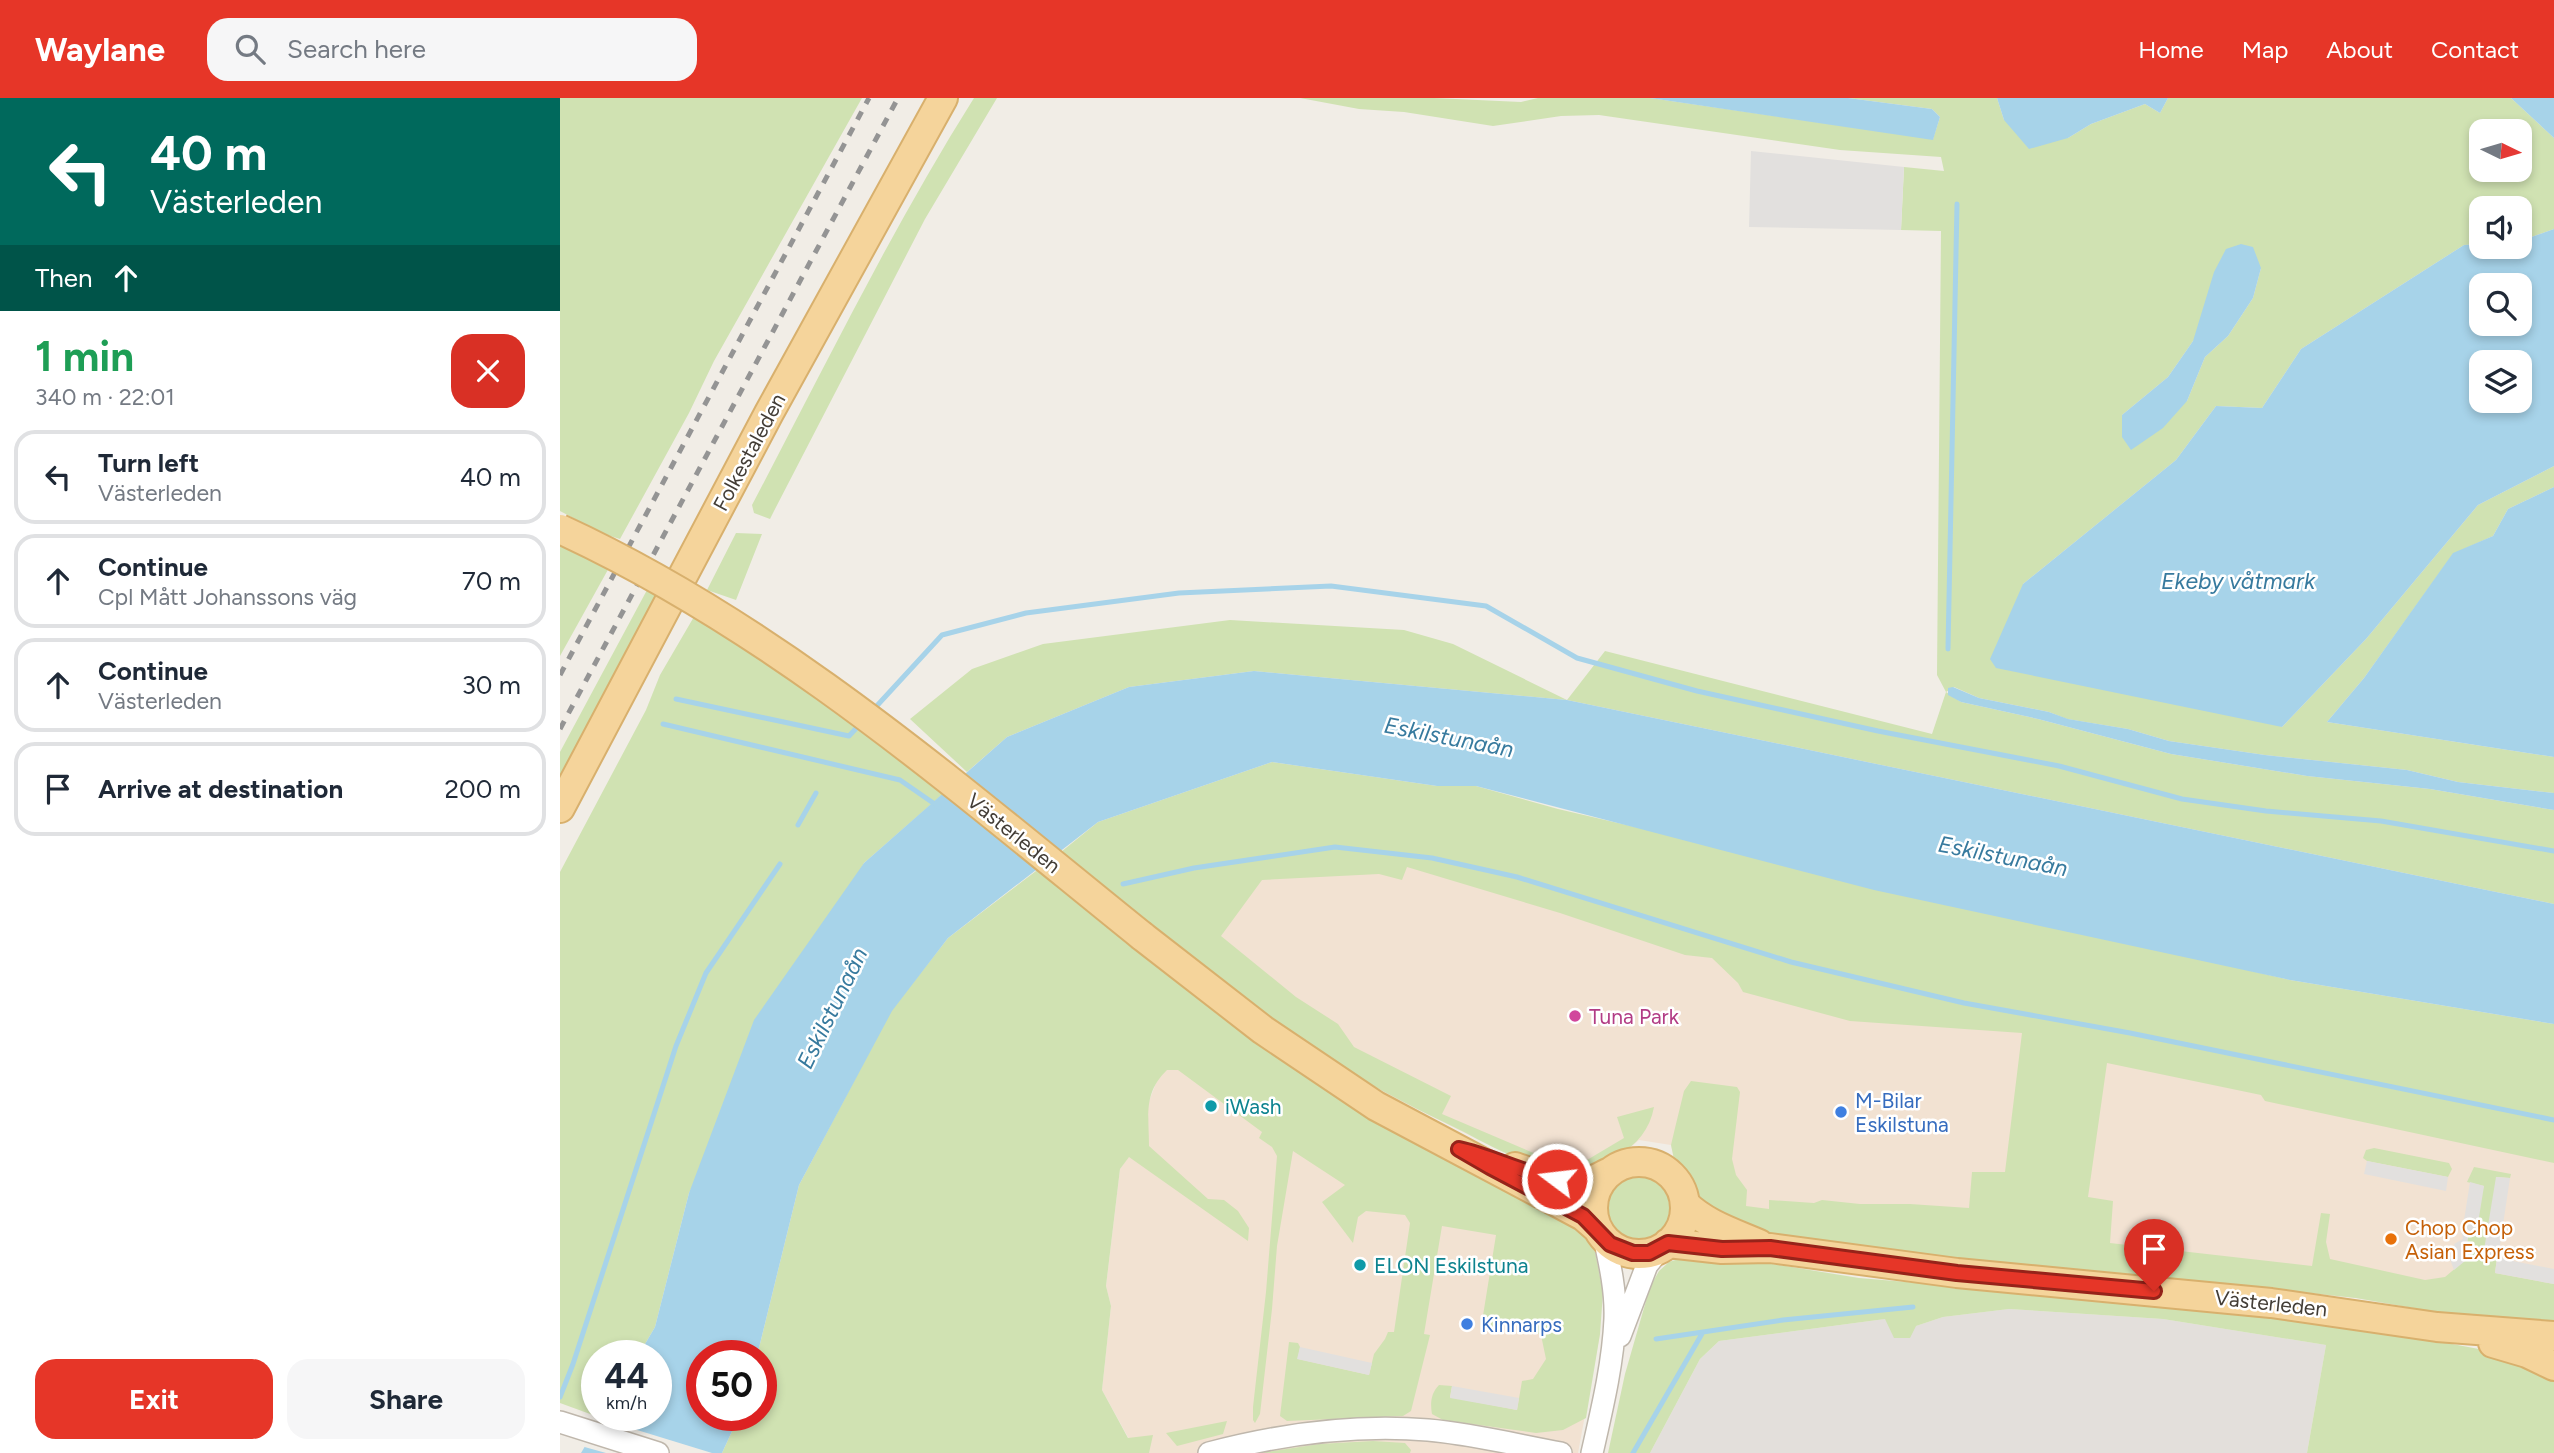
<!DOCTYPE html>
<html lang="en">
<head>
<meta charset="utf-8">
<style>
  :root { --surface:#fff; --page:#f6f6f7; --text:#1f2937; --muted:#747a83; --line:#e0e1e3; --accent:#e63628 }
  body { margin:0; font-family:Figtree,sans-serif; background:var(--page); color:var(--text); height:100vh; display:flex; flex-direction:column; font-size:26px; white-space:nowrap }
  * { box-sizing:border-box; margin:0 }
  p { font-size:23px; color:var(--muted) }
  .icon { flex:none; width:38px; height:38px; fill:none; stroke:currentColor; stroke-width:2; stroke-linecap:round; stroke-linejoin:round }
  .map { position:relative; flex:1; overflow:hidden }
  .sheet { display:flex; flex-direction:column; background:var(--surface); width:560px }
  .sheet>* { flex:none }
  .guide { background:#00695c; color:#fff; overflow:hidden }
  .needle { width:46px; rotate:95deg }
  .fabs { position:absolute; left:1909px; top:21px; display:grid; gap:14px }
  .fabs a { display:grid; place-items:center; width:63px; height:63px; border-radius:14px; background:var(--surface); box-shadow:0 4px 10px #0003; font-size:35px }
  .speed { position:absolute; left:21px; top:1242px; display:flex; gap:14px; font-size:35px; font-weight:700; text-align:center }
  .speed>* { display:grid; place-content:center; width:91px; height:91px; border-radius:50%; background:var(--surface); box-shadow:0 4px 10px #0003; line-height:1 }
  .speed small { font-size:18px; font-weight:400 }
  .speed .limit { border:10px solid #d22; background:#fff; color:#111 }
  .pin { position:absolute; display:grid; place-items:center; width:60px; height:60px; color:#fff; margin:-72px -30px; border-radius:50% 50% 50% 0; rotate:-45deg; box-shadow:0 0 7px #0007 }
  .pin .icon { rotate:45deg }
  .me { position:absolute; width:77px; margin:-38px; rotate:285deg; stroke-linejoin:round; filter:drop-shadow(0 0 5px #0008) }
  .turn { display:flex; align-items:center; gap:24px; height:147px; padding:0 35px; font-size:32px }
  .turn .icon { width:91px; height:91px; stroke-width:2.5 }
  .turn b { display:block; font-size:49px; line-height:60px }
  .then { display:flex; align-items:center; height:66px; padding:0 35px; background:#0003; gap:14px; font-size:26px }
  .round { display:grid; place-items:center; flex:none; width:74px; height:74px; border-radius:21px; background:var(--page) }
  .summary { display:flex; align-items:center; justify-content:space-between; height:119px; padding:0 35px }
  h1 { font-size:42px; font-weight:700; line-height:52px; color:#1e9e55 }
  .action { display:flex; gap:14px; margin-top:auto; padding:14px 35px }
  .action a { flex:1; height:80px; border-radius:21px; background:var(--accent); color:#fff; font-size:28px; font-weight:700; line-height:80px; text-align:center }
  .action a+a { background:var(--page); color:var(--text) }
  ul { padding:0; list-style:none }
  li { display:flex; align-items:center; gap:21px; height:94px; margin:0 14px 10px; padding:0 21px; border:4px solid var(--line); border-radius:21px }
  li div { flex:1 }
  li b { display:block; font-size:26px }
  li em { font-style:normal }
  header { display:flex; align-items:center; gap:42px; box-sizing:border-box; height:98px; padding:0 35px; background:var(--accent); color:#fff }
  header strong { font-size:33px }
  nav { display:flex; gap:38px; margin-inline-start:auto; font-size:24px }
  .search { width:490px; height:63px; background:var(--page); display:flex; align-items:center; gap:18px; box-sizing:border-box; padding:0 24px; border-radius:21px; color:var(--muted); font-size:26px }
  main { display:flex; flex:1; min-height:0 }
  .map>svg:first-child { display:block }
  .commercial { fill:#f2e2d2 }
  .industrial { fill:#e3dfdb }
  .green { fill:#d0e2b2; fill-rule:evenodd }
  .parking { fill:#e2e0de }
  .water { fill:#a7d3e9; fill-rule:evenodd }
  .pier { fill:#f1ede6 }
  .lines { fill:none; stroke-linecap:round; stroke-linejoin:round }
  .stream { stroke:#a7d3e9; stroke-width:5 }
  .minor-casing { stroke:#bfb7ac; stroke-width:24 }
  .major-casing { stroke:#d8b06d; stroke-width:32 }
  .minor { stroke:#fff; stroke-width:21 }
  .major { stroke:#f5d49b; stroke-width:28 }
  .rail { stroke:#949494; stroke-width:5; stroke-dasharray:9 9; stroke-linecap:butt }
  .major-bridge-casing { stroke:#d8b06d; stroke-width:32; stroke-linecap:butt }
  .major-bridge { stroke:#f5d49b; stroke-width:28 }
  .route-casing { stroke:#96231a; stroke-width:18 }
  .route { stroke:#e63628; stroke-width:12 }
  .hotel-dot { fill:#d1479c; stroke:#fff; stroke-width:2.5 }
  .culture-dot { fill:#0f9aa8; stroke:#fff; stroke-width:2.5 }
  .shop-dot { fill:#3f7fe0; stroke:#fff; stroke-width:2.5 }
  .food-dot { fill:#e8710a; stroke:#fff; stroke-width:2.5 }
  .labels { text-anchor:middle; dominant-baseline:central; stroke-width:5; stroke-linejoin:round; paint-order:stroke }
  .street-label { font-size:21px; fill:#433d36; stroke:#fff }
  .hotel-label { font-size:21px; fill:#b23c85; stroke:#fff; text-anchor:start }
  .shop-label { font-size:21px; fill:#366cbe; stroke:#fff; text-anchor:start }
  .culture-label { font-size:21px; fill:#0d838f; stroke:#fff; text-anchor:start }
  .food-label { font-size:21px; fill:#c56008; stroke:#fff; text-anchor:start }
  .water-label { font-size:23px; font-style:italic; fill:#377a9e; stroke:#fff }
</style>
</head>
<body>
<header>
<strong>Waylane</strong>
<div class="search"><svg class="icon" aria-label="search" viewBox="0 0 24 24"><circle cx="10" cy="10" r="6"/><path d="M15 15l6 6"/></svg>Search here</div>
<nav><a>Home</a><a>Map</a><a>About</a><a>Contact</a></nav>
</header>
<main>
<section class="sheet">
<div class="guide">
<div class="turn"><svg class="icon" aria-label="left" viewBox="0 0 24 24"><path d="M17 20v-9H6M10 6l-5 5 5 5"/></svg><div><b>40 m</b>Västerleden</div></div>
<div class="then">Then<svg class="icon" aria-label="ahead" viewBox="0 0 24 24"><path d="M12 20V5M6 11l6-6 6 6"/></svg></div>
</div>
<div class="summary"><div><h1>1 min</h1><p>340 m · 22:01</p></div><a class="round" style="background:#d93025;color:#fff"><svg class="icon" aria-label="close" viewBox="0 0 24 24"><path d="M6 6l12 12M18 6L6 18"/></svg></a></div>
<ul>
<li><svg class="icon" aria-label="left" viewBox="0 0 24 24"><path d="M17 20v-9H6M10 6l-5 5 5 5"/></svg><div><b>Turn left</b><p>Västerleden</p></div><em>40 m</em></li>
<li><svg class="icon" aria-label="ahead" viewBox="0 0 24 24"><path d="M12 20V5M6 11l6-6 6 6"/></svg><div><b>Continue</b><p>Cpl Mått Johanssons väg</p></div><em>70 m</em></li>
<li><svg class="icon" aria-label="ahead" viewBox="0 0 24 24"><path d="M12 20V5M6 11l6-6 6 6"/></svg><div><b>Continue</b><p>Västerleden</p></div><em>30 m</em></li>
<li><svg class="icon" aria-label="arrive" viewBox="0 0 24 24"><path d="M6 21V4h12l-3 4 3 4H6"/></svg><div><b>Arrive at destination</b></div><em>200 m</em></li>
</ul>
<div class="action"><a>Exit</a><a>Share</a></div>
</section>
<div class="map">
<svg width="1994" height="1355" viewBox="0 0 1994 1355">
  <rect width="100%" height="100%" fill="#f1ede6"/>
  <!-- commercial -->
  <path class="commercial" d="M 844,761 L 1376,915 L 1994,1056 L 1994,1228 L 1956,1228 L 1796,1200 L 1571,1176 L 1376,1158 L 1140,1108 L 1114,1061 L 1111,1047 L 1079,1042 L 1065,1054 L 1035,1069 L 935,1050 L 827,996 L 633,832 L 664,772 Z
    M 720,959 L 1035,1154 L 1039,1171 L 1040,1236 L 1018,1355 L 574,1355 L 569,1341 L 542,1292 L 551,1208 L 546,1188 L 560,1071 L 568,1059 L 602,969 Z"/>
  <!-- industrial -->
  <path class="industrial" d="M 1449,1211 L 1603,1221 L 1766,1247 L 1747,1355 L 1090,1355 L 1140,1261 L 1159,1243 L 1325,1221 L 1356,1228 L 1383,1219 Z"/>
  <!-- green -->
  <path class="green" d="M 0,0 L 302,0 L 154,263 L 129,315 L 60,441 L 44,436 L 0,413 Z
    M 414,0 L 437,0 L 365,121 L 214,413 L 210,421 L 194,415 L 192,407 C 264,270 332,130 414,0 Z
    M 740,0 L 874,0 L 961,4 L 978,0 L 1090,0 L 1373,41 L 1380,19 L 1372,11 L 1288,0 L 1437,0 L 1444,22 L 1508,40 L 1531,26 L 1585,6 L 1600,15 L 1608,0 L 1951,0 L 1994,40 L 1994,131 L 1960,143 L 1960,110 L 1922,110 L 1921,146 L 1904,147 L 1741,251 L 1702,310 L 1656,308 L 1616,362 L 1463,486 L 1722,629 L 1806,541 L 1918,407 L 1994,368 L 1994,389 L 1948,411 L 1933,438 L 1893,456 L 1804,580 L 1767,624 L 1994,659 L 1994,695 L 1898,684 L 1847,672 L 1705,657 L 1609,643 L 1568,631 L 1507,621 L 1489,614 L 1419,600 L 1394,589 L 1386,594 L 1401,604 L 1478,621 L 1611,656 L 1747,678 L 1870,691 L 1994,712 L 1994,806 L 1007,602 L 694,573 L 569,589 L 447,639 L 407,674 L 350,621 L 412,571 L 483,546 L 670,522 L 844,532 L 893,546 L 1007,602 L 1045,553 L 1372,636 L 1386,594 L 1377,577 L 1381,133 L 1341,132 L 1344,69 L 1384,73 L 1381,59 L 1280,52 L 1039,17 L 1001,18 L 933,28 L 844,14 L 799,11 ZM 1922,33 L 1960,33 L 1960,72 L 1922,72 ZM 1701,170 L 1693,200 L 1668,238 L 1645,259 L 1627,303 L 1562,317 L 1608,279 L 1633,243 Z
    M 176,435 L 202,436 L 176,502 L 147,492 Z
    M 0,444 L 50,468 L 0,558 Z
    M 87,492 L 97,497 L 0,680 L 0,654 Z
    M 135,517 L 253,592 L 384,695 L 304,765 L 129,1095 L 95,1229 L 78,1258 L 37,1258 L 37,1318 L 43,1318 L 41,1320 L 0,1305 L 0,774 L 86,612 L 100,577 Z
    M 712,664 L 877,688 L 916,688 L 998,711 L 1730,882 L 1994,926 L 1994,1065 L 1705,1003 L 1701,997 L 1547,965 L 1528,1099 L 1553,1103 L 1550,1145 L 1752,1168 L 1761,1115 L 1770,1116 L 1766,1144 L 1770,1161 L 1865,1182 L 1885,1179 L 1904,1163 L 1908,1139 L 1924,1088 L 1907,1084 L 1914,1069 L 1951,1076 L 1950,1080 L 1937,1079 L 1937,1160 L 1935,1175 L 1994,1186 L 1994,1228 L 1956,1228 L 1796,1200 L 1571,1176 L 1376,1158 L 1232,1140 L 1183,1130 L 1140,1108 L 1114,1061 L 1111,1047 L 1115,1030 L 1124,993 L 1131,983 L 1177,989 L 1180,994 L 1172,1061 L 1176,1077 L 1187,1092 L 1186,1108 L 1209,1111 L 1209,1102 L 1254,1105 L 1262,1102 L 1300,1106 L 1350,1106 L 1409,1110 L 1412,1074 L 1445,1074 L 1462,935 L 1290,923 L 1183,894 L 1178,885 L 1152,860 L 1125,857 L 1000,815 L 847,769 L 842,782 L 819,776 L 702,782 L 661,838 L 736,899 L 778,926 L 794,949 L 891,998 L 882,1016 L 983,1059 L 1022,1065 L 1064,1040 L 1057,1019 L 1094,1009 C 1090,1031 1077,1047 1057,1058 C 1042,1066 1026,1074 1007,1074 C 978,1073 930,1048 904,1034 C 861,1013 818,992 778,967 C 680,904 591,827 501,754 L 538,724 Z
    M 480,770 L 629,888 L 657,916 L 720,959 L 980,1103 L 1025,1135 L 1035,1154 L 1043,1194 L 1040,1236 L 1026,1320 L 1003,1332 L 976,1335 L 883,1322 L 872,1316 C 870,1305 871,1295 879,1287 L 892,1288 L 890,1299 L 957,1312 L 962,1283 L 973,1281 L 986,1261 L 981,1237 L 960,1224 L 936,1228 L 934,1233 L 921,1230 L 936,1137 L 882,1128 L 864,1236 L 870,1237 L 851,1313 L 843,1318 L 727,1323 L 720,1318 L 729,1244 L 738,1245 L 740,1249 L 738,1261 L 809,1277 L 814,1256 L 825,1241 L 828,1234 L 834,1234 L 850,1125 L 845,1117 L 806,1113 L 798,1119 L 793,1145 L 762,1104 L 785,1087 L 733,1053 L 717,1148 L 712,1211 L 700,1316 L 695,1325 L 693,1322 L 693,1309 L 706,1194 L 717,1058 L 712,1049 L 699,1040 L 702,1034 L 618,972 L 607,972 C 583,995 589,1018 589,1048 L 648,1101 L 664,1102 L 678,1113 L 689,1130 L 688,1143 L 569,1059 L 560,1071 L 546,1188 L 551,1208 L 542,1292 L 568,1340 L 593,1337 L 589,1355 L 162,1355 L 179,1318 L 201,1318 L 201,1258 L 197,1258 L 239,1087 L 331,913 L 388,840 Z
    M 1814,1050 L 1889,1065 L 1892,1071 L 1888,1079 L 1807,1063 L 1803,1060 L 1806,1052 Z
    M1046 1111a33 33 0 1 1 66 0a33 33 0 1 1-66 0Z
    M 1128,1158 L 1176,1160 L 1299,1180 L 1606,1206 L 1822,1233 L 1962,1259 L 1994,1281 L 1994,1355 L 1747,1355 L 1766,1247 L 1603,1221 L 1449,1211 L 1383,1219 L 1356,1228 L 1350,1240 L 1334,1240 L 1325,1221 L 1159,1243 L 1140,1261 L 1090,1355 L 1048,1355 L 1065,1276 L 1090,1189 L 1099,1173 L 1109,1164 Z
    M 667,1323 L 663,1336 L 617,1348 L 606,1335 Z
    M 813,1343 L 845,1345 L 851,1352 L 850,1355 L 700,1355 L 759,1346 Z"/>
  <!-- parking -->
  <path class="parking" d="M 1191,53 L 1344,69 L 1341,132 L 1189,129 Z
    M 1807,1063 L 1888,1079 L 1886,1093 L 1804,1076 Z
    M 1936,1079 L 1950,1080 L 1938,1160 L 1994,1171 L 1994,1186 L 1935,1175 L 1937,1160 L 1923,1158 Z
    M 1910,1084 L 1924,1088 L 1916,1138 L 1908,1139 L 1905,1163 L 1894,1172 L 1890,1161 L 1894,1158 L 1892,1154 L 1896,1151 L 1894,1146 L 1903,1141 L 1902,1135 Z
    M 740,1249 L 812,1265 L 809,1277 L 737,1261 Z
    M 892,1288 L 959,1300 L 957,1312 L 890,1300 Z"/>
  <!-- water -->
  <path class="water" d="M 1090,0 L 1288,0 L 1372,11 L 1380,19 L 1373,42 Z
    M 1437,0 L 1608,0 L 1600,15 L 1585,6 L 1531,26 L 1508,40 L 1469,51 L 1444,22 Z
    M 1951,0 L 1994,0 L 1994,40 Z
    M 1994,131 L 1994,368 L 1918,407 L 1806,541 L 1722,629 L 1436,570 L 1430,561 L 1463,486 L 1616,362 L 1656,308 L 1702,310 L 1741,251 L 1904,147 L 1921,146 L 1922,149 L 1960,149 L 1960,143 ZM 1960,187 L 1960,226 L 1922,226 L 1922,187 ZM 1960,264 L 1960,303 L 1922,303 L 1922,264 Z
    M 1681,146 L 1693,149 L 1701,170 L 1693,200 L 1668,238 L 1645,259 L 1627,303 L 1603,330 L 1571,352 L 1562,339 L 1562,317 L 1608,279 L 1633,243 L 1654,174 L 1666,151 Z
    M 1994,389 L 1994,659 L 1767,624 L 1804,580 L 1893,455 L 1933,438 L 1948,411 Z
    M 694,573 L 1007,602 L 1994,806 L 1994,926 L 1730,882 L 1314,792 L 916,688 L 877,688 L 712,664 L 538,724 L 388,840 L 332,913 L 239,1087 L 197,1258 L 142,1258 L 142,1318 L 179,1318 L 162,1355 L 21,1355 L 43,1318 L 96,1318 L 96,1258 L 78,1258 L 95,1229 L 129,1095 L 194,922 L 304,765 L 447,639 L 569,589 Z
    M 1393,589 L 1419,600 L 1489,614 L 1508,621 L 1568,631 L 1609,643 L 1705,657 L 1847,672 L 1898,684 L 1994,695 L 1994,712 L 1870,691 L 1747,678 L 1611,656 L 1478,621 L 1401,604 L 1388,597 L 1388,590 Z"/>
  <!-- pier -->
  <path class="pier" d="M 38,1320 L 152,1355 L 46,1355 L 21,1348 Z"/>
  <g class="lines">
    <!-- stream -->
    <path class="stream" d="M 1388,551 L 1397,106
      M 116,601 L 289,638 L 302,624
      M 313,612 L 382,537 L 466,515 L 619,495 L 771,488 L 926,508 L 1017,560 L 1137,593 L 1318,633 L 1499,668 L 1622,701 L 1706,713 L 1821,723 L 1994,753
      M 103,626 L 340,682 L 379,709
      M 238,727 L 256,695
      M 563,786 L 634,770 L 775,749 L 872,760 L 957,779 L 1231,864 L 1404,905 L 1570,935 L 1994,1022
      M 1096,1241 L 1223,1222 L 1353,1209
      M 0,1299 L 13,1266 L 116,948 L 146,875 L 220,766
      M 1073,1355 L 1143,1234"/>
    <!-- minor casing -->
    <g class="minor-casing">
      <path id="minor" d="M 1060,1238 L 1087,1167 L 1101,1150
        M 0,1324 L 98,1355
        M 649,1355 C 721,1336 794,1326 868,1332 C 913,1336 957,1347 1001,1355
        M 1032,1355 C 1042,1311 1053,1266 1055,1221 C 1056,1194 1050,1166 1044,1140"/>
    </g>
    <!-- major casing -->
    <g class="major-casing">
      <path id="major" d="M 0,710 L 209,315 L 383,0
        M 582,838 L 703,932 L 816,1008 L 1023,1118 L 1038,1131
        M1033 1110a46 46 0 1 1 92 0a46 46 0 1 1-92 0Z
        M 955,1069 C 977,1077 1005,1087 1029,1083 C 1036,1082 1043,1077 1050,1074
        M 1125,1106 C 1145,1126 1174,1135 1199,1146
        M 1108,1145 L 1162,1151 L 1210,1150 L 1397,1175 L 1711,1205 L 1877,1229 L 1994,1238
        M 1933,1245 L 1967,1255 L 1994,1268"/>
    </g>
    <!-- minor -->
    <use href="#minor" class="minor"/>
    <!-- major -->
    <use href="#major" class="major"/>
    <!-- rail -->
    <path class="rail" d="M 0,577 L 309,0
      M 0,631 L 338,0"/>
    <!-- major-bridge casing -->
    <g class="major-bridge-casing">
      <path id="major-bridge" d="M 0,431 C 217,531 398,690 582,838"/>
    </g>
    <!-- major-bridge -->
    <use href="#major-bridge" class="major-bridge"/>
  </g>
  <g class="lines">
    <!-- route casing -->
    <g class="route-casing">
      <path id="route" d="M 997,1081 C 963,1076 932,1058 899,1051 L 930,1069 L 1023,1118 L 1050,1146 L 1073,1155 L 1089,1155 L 1108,1145 L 1162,1151 L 1210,1150 L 1397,1175 L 1594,1193"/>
    </g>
    <!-- route -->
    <use href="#route" class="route"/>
  </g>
  <!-- markers -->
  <circle class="hotel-dot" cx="1015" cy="918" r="7"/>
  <g class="culture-dot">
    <circle cx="651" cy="1008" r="7"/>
    <circle cx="800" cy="1167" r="7"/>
  </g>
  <g class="shop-dot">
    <circle cx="1281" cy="1014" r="7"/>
    <circle cx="907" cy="1226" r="7"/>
  </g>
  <circle class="food-dot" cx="1831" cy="1141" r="7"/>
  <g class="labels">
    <!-- street labels -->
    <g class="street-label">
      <text transform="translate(189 354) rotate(-62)">Folkestaleden</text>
      <text transform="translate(454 735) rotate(39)">Västerleden</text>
      <text transform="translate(1711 1205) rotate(6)">Västerleden</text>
    </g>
    <!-- hotel labels -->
    <g class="hotel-label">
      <text x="1029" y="918">Tuna Park</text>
    </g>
    <!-- shop labels -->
    <g class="shop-label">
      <text x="1295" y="1002">M-Bilar<tspan x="1295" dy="24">Eskilstuna</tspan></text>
      <text x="921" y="1226">Kinnarps</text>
    </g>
    <!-- culture labels -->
    <g class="culture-label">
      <text x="665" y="1008">iWash</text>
      <text x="814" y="1167">ELON Eskilstuna</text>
    </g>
    <!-- food labels -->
    <g class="food-label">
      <text x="1845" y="1129">Chop Chop<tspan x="1845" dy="24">Asian Express</tspan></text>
    </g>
    <!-- water labels -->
    <g class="water-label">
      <text x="1678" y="483">Ekeby våtmark</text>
      <text transform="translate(889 639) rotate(11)">Eskilstunaån</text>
      <text transform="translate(1443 758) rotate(11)">Eskilstunaån</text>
      <text transform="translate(272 910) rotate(-64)">Eskilstunaån</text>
    </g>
  </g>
</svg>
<div class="fabs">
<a><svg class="needle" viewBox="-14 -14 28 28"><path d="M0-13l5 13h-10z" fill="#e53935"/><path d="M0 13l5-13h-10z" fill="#747a83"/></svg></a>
<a><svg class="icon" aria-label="sound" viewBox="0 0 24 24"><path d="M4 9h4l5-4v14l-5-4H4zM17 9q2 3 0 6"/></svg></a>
<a><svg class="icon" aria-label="search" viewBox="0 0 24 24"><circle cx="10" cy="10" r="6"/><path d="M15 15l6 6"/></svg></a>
<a><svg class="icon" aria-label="layers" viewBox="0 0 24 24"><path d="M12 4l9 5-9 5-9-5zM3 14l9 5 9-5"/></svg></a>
</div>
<div class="speed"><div>44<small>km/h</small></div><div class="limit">50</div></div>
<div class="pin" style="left:1594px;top:1193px;background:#d93025"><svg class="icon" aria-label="arrive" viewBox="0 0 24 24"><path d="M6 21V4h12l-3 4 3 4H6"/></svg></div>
<svg class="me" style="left:997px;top:1081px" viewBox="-20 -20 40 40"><circle r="17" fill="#e63628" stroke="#fff" stroke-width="3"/><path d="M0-11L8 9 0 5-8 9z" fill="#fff"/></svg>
</div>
</main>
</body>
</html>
